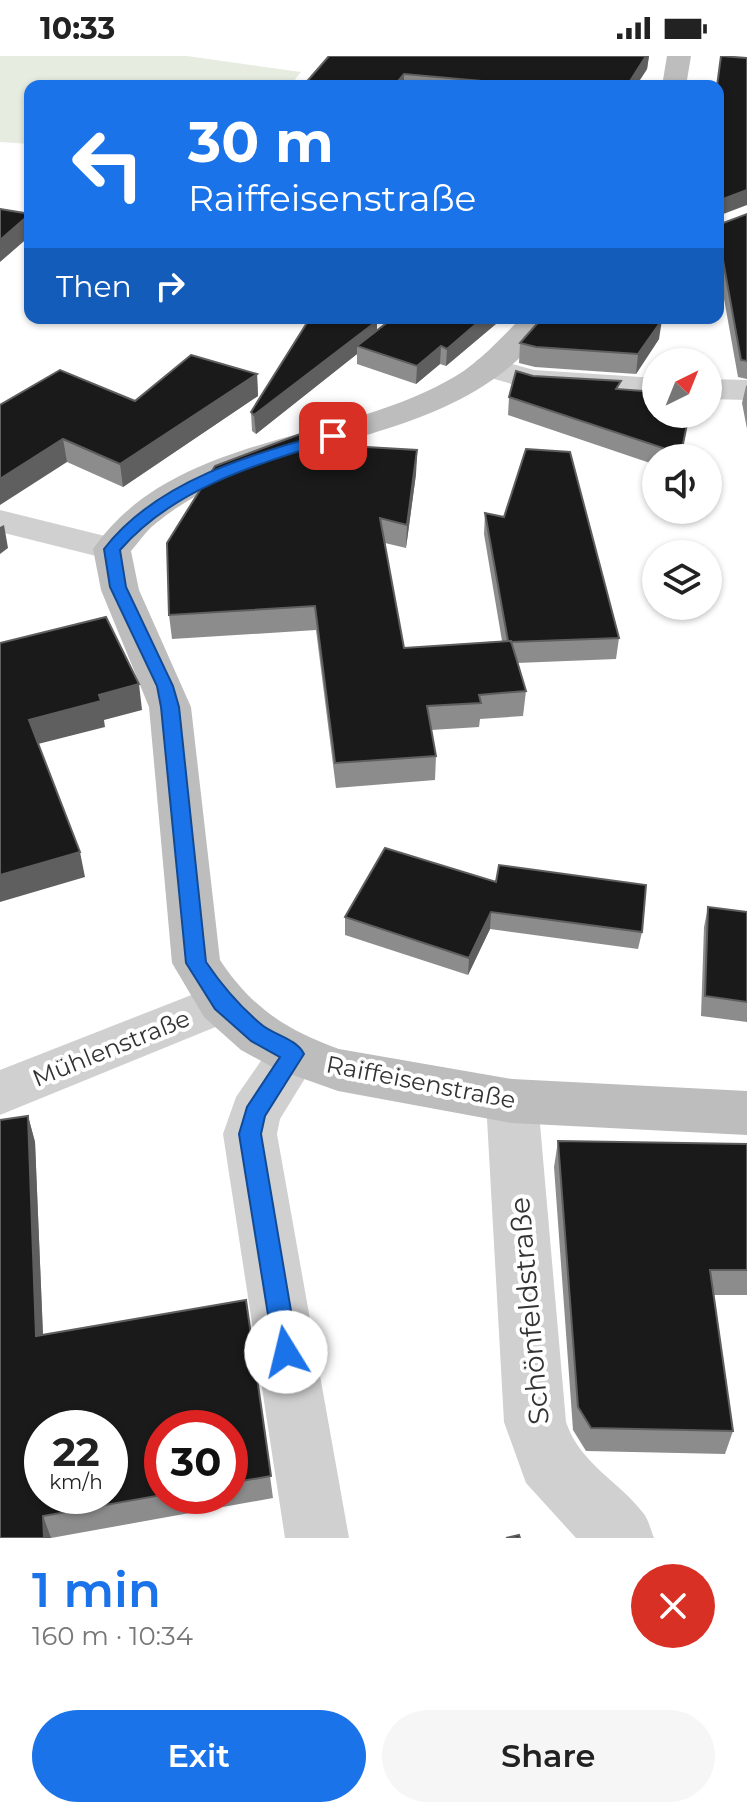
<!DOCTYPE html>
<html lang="en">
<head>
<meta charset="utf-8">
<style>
  :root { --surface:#fff; --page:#f6f6f6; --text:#222; --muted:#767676; --accent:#1a73e8 }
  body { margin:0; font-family:Montserrat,sans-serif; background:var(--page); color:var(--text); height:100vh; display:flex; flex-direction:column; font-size:30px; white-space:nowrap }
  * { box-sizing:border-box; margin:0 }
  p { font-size:26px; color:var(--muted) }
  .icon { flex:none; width:44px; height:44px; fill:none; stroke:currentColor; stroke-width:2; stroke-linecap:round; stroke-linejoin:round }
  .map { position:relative; height:1482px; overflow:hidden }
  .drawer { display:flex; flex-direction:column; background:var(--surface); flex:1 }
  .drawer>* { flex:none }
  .guide { position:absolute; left:24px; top:24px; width:700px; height:244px; border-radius:16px; box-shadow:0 2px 6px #0004; background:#1a73e8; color:#fff; overflow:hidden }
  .needle { width:52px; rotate:43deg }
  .buttons { position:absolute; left:642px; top:292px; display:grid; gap:16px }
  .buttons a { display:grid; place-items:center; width:80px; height:80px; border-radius:50%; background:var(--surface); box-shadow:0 2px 6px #0004; font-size:40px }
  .speed { position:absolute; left:24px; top:1354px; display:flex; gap:16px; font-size:40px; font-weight:700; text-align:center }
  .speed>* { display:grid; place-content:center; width:104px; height:104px; border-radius:50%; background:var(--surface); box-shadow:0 2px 6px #0004; line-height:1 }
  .speed small { font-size:20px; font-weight:400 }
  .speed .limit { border:12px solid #d22; background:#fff; color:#111 }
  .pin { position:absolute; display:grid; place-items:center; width:68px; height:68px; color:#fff; margin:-34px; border-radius:16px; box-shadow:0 4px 12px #0006 }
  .me { position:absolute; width:88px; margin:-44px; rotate:351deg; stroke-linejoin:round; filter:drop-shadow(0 0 6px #0008) }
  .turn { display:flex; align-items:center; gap:28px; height:168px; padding:0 32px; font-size:36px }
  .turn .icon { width:104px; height:104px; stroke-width:2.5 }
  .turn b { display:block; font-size:56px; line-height:68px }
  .then { display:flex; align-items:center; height:76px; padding:0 32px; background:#0003; gap:16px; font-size:30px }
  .round { display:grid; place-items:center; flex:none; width:84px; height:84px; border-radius:42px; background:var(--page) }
  .head { display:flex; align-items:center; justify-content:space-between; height:136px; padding:0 32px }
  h1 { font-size:48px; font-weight:600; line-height:60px; color:var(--accent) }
  .primary-button { display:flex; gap:16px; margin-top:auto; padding:16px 32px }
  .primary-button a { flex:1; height:92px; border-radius:48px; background:var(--accent); color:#fff; font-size:32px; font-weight:600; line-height:92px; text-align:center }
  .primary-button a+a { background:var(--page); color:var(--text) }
  .status { display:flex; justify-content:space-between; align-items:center; height:56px; padding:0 40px; background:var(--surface); direction:ltr }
  .status svg { height:22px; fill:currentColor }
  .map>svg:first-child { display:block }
  .green { fill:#e6ecdf }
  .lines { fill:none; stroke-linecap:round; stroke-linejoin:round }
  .street { fill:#d0d0d0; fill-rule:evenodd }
  .secondary { fill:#bdbdbd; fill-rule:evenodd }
  .wall { fill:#8c8c8c; fill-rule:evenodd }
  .shaded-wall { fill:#5f5f5f }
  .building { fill:#1a1a1a; stroke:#5f5f5f; stroke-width:2; fill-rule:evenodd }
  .route { fill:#1a73e8; stroke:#114b97; stroke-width:2 }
  .labels { text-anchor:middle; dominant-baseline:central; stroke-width:8; stroke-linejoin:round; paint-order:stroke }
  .street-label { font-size:24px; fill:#333; stroke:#fff }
  .near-street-label { font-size:28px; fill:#333; stroke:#fff }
</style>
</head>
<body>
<div class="status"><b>10:33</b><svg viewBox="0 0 49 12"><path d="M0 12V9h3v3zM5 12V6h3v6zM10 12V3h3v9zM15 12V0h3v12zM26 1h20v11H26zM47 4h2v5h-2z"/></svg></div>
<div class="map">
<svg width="747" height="1482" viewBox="0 0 747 1482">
  <rect width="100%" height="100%" fill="#fff"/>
  <!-- green -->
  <path class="green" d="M 0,0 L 187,0 L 301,16 L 290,30 L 30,30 L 30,88 L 0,86 Z"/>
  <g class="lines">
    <!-- street -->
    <path class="street" d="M 488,301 L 534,314 L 656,322 L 656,342 L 532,334 L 477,318 L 472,311 L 477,304 Z
      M 708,323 L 747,324 L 747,344 L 708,343 Z
      M 0,454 L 125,485 L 131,493 L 125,501 L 112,504 L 0,476 Z
      M 222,927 L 240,933 L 247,947 L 240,961 L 0,1059 L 0,1014 Z
      M 294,977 L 312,983 L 320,998 L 280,1063 L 277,1078 L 349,1482 L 285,1482 L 223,1078 L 236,1041 L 276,983 Z
      M 512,1023 L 531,1029 L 538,1045 L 566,1366 C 580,1408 619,1425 644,1458 C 649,1465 651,1475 654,1482 L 576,1482 L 526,1427 L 504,1366 L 486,1045 L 493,1029 Z"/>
    <!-- secondary -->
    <path class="secondary" d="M 667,0 L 691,0 L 686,30 L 662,30 Z
      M 521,262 L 554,262 C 459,401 274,369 155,468 C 146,475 139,486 131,495 L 139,534 L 191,651 L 220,904 C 251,951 286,974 339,993 L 512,1023 L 747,1035 L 747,1079 L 512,1067 L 338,1035 L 276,1013 L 241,994 L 204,961 L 172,907 L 149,651 L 101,534 L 93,493 C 172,379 336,387 447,325 C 476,310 498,285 521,262 Z"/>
  </g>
  <!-- wall -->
  <path class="wall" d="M 329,0 L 649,0 L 647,13 L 636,30 L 303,30 Z
    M 718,30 L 718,169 L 747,158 L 747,323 L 738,321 L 718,209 Z
    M 393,262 L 503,262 L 446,310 L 440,308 L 416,328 L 357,308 L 357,298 L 256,378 L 252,375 L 251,356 L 377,265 L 377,275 Z
    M 659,283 L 636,318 L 535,311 L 519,307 L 520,287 Z
    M 257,318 L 258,340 L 123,431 L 67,406 L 0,349 L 135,345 Z
    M 747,329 L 747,373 L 742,347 L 746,330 Z
    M 620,333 L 689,358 L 681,402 L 656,402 L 656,409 L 508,359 L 509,341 Z
    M 327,389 L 417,394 L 416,418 L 406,492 L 385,487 L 404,592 L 502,585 L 484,478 L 485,457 L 619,582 L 616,603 L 517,607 L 526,635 L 523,660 L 480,663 L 479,671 L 431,674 L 436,700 L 435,724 L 336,732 L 316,574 L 172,583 L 169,559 Z
    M 385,792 L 642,876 L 638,893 L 490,873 L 468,919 L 345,879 L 345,861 Z
    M 708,851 L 747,856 L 747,966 L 701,960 L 704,871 Z
    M 28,1060 L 35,1086 L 43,1279 L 246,1244 L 273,1442 L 51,1482 L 0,1482 L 0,1064 ZM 42,1372 L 110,1372 L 110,1440 L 42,1440 ZM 162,1372 L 230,1372 L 230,1440 L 162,1440 Z
    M 558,1085 L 747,1088 L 747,1239 L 714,1239 L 733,1375 L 725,1398 L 586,1395 L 573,1374 L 554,1111 Z"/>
  <!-- shaded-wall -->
  <path class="shaded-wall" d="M 646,0 L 649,0 L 647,13 L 636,30 L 627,30 Z
    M 404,18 L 404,30 L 394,30 Z
    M 747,134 L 747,149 L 718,160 L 718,145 Z
    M 30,159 L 30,180 L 0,206 L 0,184 Z
    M 483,262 L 503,262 L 446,310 L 447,293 Z
    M 662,264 L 659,283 L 636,318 L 638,298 Z
    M 377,265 L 377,283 L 357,290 L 357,298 L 256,378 L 254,359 Z
    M 441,290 L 440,308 L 416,328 L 417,310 Z
    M 257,318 L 258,340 L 123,431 L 120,408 Z
    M 327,379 L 328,402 L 315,388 Z
    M 63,383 L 67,406 L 0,449 L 0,423 Z
    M 417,394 L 416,418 L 406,492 L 407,469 Z
    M 4,469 L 8,492 L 0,498 L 0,471 Z
    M 139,628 L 142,654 L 104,664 L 105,671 L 34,689 L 29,664 L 99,639 Z
    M 80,796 L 85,821 L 0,846 L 0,819 Z
    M 491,856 L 490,873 L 468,919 L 469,902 Z
    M 28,1060 L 35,1086 L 44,1304 L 36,1280 Z
    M 43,1460 L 51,1482 L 44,1482 Z"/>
  <!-- building -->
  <path class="building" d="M 329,0 L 646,0 L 627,30 L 538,30 L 404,18 L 394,30 L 303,30 Z
    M 721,0 L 747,2 L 747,134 L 718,145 L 717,30 Z
    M 718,145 L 718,169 L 747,158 L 747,305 L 741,304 L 719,182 L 718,183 Z
    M 0,153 L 30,158 L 0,184 Z
    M 310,262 L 368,262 L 377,265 L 254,359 L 251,356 Z
    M 393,262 L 483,262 L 447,293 L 441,290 L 417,310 L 357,290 Z
    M 542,262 L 655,262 L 662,264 L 638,298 L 536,291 L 520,287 Z
    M 191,299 L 257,318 L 120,408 L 63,383 L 0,423 L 0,349 L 60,314 L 135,345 Z
    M 516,315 L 533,320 L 621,325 L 616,333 L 656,336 L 656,358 L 689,358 L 681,398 L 509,341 Z
    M 303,377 L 327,379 L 315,388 L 417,394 L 407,469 L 380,462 L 404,592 L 511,585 L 526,635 L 479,639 L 481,647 L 427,650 L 436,700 L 335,707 L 315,550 L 169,559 L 167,487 L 215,410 Z
    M 526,393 L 570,396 L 619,582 L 511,586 L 511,585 L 508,585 L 485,457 L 504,461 Z
    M 106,561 L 139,628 L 99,639 L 101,645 L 29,664 L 80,796 L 0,819 L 0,587 Z
    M 385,792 L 496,826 L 499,809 L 646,829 L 642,876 L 491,856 L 469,902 L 345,861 Z
    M 708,851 L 747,856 L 747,946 L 705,940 Z
    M 28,1060 L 36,1280 L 246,1244 L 271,1420 L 230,1427 L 230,1372 L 162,1372 L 162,1439 L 43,1460 L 44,1482 L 0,1482 L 0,1064 ZM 42,1372 L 110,1372 L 110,1440 L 42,1440 Z
    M 558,1085 L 747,1088 L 747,1214 L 710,1214 L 733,1375 L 591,1372 L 578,1351 Z
    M 519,1479 L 520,1482 L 506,1482 Z"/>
  <!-- route -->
  <path class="route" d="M 333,376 L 338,377 L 338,383 C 259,408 176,430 120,494 L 126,531 L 173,630 L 179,651 L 206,906 C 223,931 239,950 262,969 C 274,979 297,983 304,998 L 265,1060 L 261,1078 L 298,1296 L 294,1304 L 286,1307 L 277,1304 L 274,1296 L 239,1078 L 247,1051 L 280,1001 L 251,985 L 215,953 L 186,907 L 161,651 L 157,630 L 110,531 L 104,493 C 156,425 253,397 333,376 Z"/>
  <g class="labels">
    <!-- street labels -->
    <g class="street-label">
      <text transform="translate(111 992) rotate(-22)">Mühlenstraße</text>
      <text transform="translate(421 1026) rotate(11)">Raiffeisenstraße</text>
    </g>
    <!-- near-street labels -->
    <g class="near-street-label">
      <text transform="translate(529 1255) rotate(-95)">Schönfeldstraße</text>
    </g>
  </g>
</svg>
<div class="buttons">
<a><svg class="needle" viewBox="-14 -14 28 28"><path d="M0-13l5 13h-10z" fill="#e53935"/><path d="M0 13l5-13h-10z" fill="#767676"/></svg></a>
<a><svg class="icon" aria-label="sound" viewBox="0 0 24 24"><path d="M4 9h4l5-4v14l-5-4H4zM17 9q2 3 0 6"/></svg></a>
<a><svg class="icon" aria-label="layers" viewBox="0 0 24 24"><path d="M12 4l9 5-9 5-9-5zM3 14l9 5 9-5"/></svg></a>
</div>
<div class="speed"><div>22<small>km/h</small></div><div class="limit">30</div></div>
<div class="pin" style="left:333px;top:380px;background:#d93025"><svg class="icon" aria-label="arrive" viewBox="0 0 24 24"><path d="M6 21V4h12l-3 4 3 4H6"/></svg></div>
<svg class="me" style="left:286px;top:1296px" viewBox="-20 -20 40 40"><circle r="19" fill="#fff"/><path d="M0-13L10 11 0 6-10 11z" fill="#1a73e8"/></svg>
<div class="guide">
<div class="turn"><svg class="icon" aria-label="left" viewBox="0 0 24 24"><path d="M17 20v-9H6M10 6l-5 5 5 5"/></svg><div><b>30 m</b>Raiffeisenstraße</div></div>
<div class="then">Then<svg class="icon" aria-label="right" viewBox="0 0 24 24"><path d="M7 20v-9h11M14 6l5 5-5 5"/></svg></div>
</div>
</div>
<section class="drawer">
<div class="head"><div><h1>1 min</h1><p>160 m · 10:34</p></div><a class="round" style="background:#d93025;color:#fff"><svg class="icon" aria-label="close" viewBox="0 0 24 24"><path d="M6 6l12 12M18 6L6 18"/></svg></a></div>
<div class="primary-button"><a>Exit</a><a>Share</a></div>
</section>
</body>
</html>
